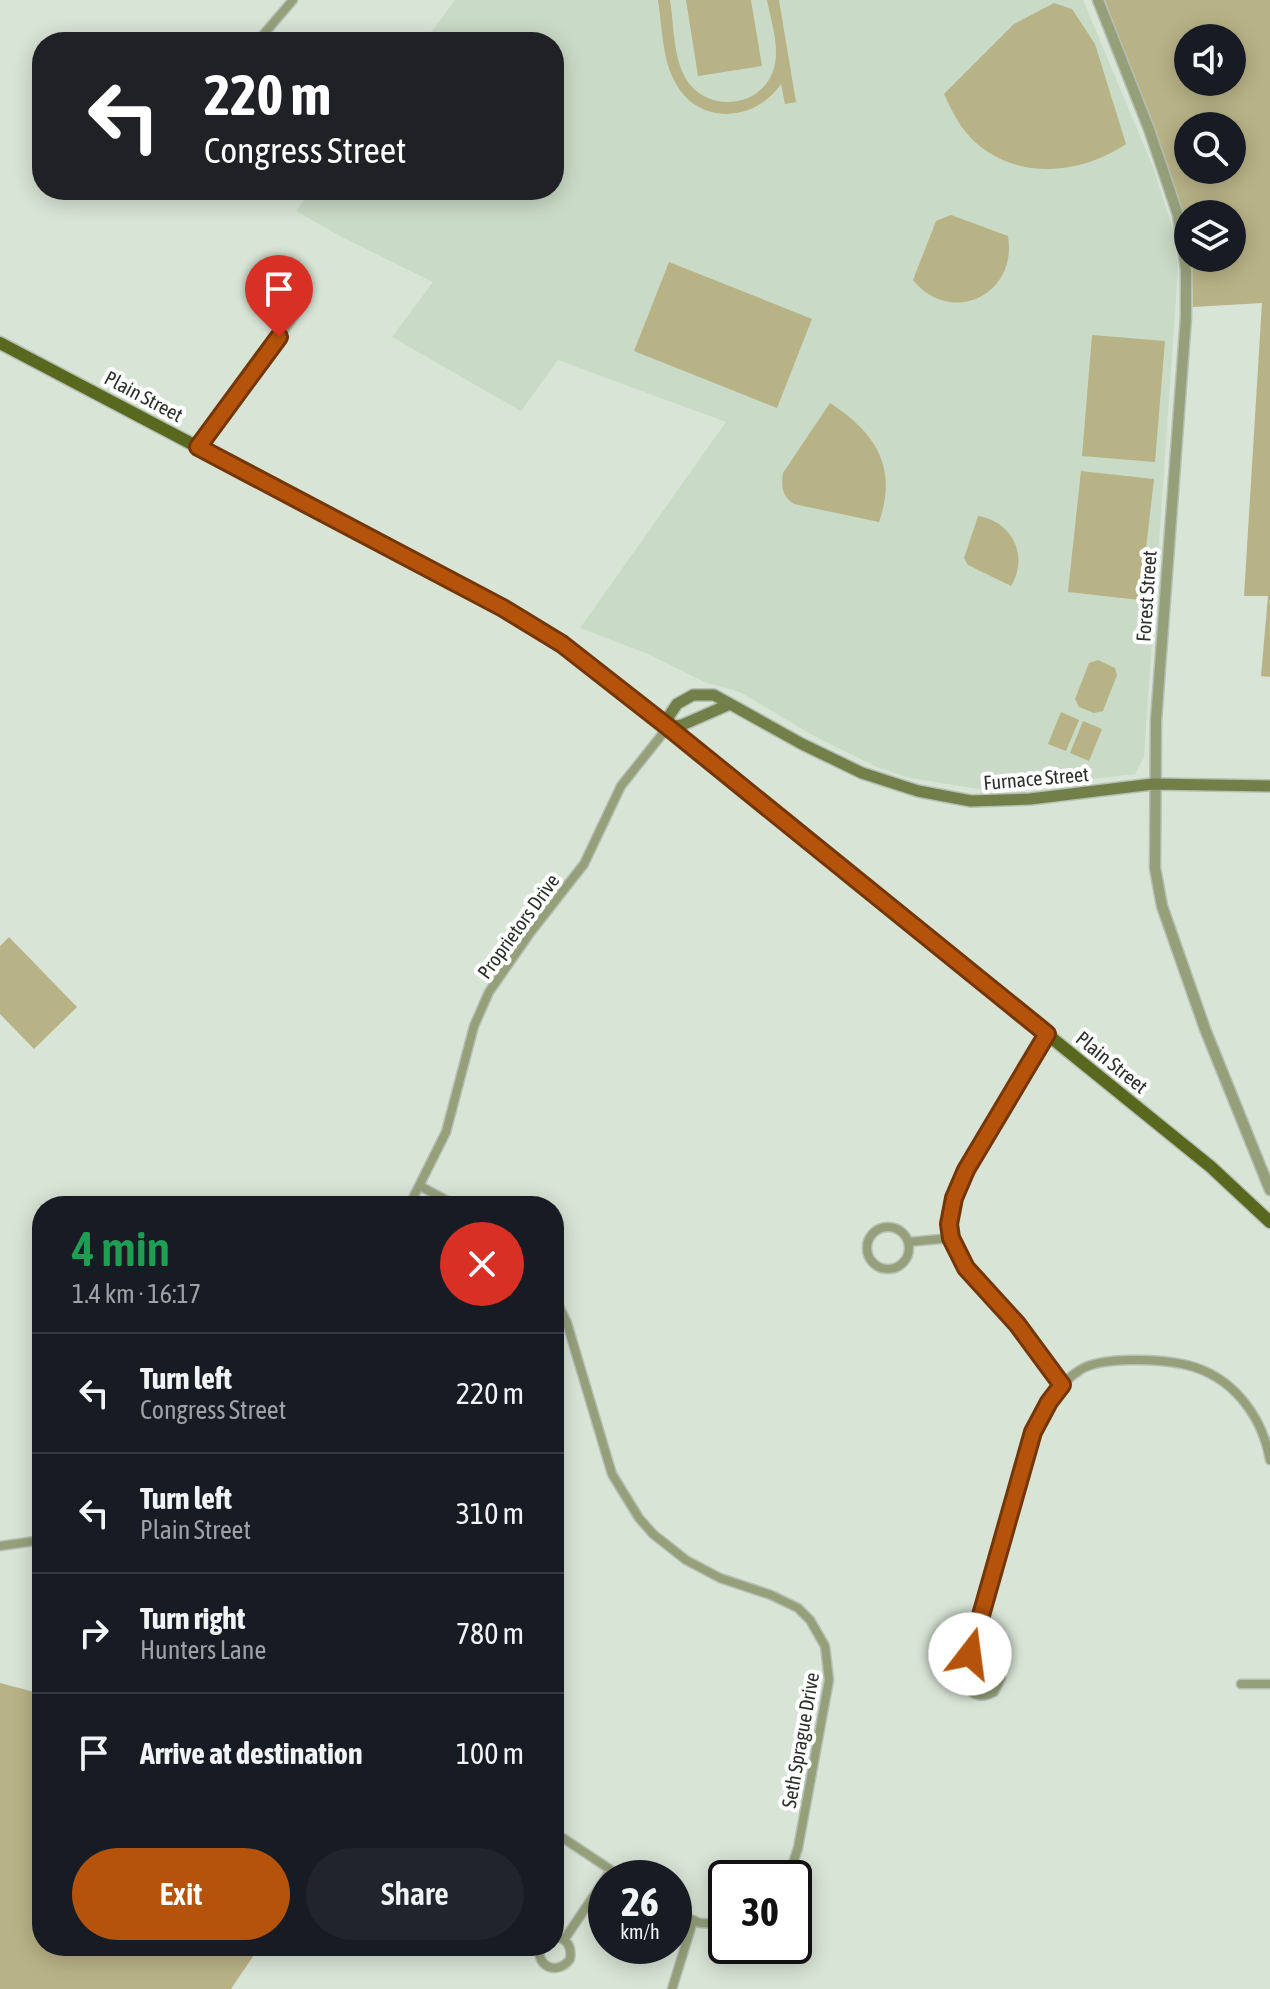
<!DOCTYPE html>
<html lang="en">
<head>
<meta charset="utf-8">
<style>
  :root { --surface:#171b24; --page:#20242c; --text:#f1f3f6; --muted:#9ea1a6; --line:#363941; --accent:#b45309 }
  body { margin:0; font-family:"Asap Condensed",sans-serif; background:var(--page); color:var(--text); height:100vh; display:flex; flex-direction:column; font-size:30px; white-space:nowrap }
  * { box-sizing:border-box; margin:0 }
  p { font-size:26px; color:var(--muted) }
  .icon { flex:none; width:44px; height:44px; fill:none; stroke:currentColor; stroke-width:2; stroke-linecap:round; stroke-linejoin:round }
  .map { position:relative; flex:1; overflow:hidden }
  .side { position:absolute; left:32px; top:1196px; width:532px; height:760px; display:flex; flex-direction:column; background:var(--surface); border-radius:32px; box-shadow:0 4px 20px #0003 }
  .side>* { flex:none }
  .hud { position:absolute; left:32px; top:32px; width:532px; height:168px; border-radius:32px; box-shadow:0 4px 20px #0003; background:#202124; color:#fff; overflow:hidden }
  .buttons { position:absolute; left:1174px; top:24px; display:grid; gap:16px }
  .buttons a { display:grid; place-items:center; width:72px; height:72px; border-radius:50%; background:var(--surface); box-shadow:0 4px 20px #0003; font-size:40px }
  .speed { position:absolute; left:588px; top:1860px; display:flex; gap:16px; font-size:40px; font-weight:700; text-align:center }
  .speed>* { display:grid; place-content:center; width:104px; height:104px; border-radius:50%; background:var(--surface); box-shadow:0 4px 20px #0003; line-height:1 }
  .speed small { font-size:20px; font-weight:400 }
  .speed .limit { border:4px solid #111; border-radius:12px; background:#fff; color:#111 }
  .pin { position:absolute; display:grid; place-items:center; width:68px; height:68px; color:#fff; margin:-82px -34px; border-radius:50% 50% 50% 0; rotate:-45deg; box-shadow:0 0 8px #0007 }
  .pin .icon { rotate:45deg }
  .me { position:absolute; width:88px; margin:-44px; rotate:15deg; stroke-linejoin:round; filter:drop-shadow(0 0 6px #0008) }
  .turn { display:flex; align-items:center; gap:28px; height:168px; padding:0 40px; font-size:36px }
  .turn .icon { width:104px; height:104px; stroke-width:2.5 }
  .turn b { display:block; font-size:56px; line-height:68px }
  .round { display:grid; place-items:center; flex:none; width:84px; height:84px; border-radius:42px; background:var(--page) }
  .summary { display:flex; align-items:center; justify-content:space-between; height:136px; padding:0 40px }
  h1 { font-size:48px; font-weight:600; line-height:60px; color:#1e9e55 }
  .action { display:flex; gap:16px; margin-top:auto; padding:16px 40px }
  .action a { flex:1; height:92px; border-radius:48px; background:var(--accent); color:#fff; font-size:32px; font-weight:600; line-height:92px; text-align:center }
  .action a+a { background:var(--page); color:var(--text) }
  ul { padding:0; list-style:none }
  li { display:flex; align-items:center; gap:24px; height:120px; padding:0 40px; border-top:2px solid var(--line) }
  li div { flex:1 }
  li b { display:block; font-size:30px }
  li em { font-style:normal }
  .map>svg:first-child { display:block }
  .built { fill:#c9dac6 }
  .green { fill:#b8b287; fill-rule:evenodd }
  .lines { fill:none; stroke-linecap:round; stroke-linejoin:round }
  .minor-casing { stroke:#b5c0b4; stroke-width:11 }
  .tertiary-casing { stroke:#b5c0b4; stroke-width:13 }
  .secondary-casing { stroke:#b5c0b4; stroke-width:14 }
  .primary-casing { stroke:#b5c0b4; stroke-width:15 }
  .minor { stroke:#95a07b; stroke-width:8 }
  .tertiary { stroke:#95a07b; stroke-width:10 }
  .secondary { stroke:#718049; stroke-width:11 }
  .primary { stroke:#58691f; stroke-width:12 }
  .route-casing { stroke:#753606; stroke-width:20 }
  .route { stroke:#b45309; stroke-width:14 }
  .labels { text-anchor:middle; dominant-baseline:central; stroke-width:8; stroke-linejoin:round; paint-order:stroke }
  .street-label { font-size:20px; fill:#2b302b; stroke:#fff }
</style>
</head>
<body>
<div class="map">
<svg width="1270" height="1989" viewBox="0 0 1270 1989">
  <rect width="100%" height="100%" fill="#d8e4d6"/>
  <!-- built -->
  <path class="built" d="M 455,0 L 1083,0 L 1153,167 L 1174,233 L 1178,269 L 1144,757 L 1135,774 L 992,791 L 910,778 L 877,767 L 814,736 L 740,692 L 707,683 L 648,654 L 580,628 L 726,422 L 558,360 L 521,411 L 392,337 L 433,282 L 342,237 L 296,211 L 312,190 L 554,190 L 554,42 L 424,42 Z"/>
  <!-- green -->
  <path class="green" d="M 658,0 L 670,0 C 674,24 673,57 686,79 C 707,114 763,108 774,68 C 780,47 771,21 767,0 L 779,0 L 796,102 L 785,104 L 781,84 C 755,123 696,126 674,80 C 662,57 662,25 658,0 Z
    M 686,0 L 751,0 L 762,66 L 698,76 Z
    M 1105,0 L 1270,0 L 1270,677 L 1261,676 L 1268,596 L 1244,596 L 1262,303 L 1193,307 L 1192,258 L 1232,258 L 1232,214 L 1188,214 L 1188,226 ZM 1188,38 L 1232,38 L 1232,82 L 1188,82 ZM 1188,126 L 1232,126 L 1232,170 L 1188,170 Z
    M 1054,3 L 1072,9 L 1095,44 L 1126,144 C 1079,176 1012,181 970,137 C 958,124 951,109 944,94 L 1014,24 Z
    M 951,215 L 1008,236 C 1018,295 951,327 913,280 L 936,221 Z
    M 669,262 L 812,319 L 777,408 L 634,351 Z
    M 1092,335 L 1165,341 L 1155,462 L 1082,456 Z
    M 830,403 C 876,433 898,467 879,522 L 794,504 C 782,496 781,487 783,473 Z
    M 1081,471 L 1154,479 L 1140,600 L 1068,592 Z
    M 978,516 C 1013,522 1029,556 1011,586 L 968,565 L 964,558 Z
    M 1098,660 L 1115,668 L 1117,675 L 1103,711 L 1094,713 L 1079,707 L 1075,699 L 1089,663 Z
    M 1061,712 L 1079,720 L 1066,751 L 1048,744 Z
    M 1083,721 L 1102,729 L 1089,761 L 1070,753 Z
    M 9,937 L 77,1007 L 34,1049 L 0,1014 L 0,946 Z
    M 0,1683 L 42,1694 L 42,1946 L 260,1946 L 231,1989 L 0,1989 Z"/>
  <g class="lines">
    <!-- minor casing -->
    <g class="minor-casing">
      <path id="minor" d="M 257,42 L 293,0
        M 198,447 L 306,300
        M 1047,1034 L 966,1171 L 954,1198 L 949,1224 L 951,1238 L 966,1268 L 1017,1324 L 1062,1385
        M 420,1186 L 457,1206
        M 409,1206 L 446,1132 L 474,1026 L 489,992 L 530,933 L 584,864 L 621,786 L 668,727
        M867 1248a21 21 0 1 1 42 0a21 21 0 1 1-42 0Z
        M 908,1242 L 951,1238
        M 554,1296 L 567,1323 L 612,1474 L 639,1518 L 653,1534 L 686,1560 L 720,1578 L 771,1595 L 798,1608 L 810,1620 L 825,1646 L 829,1680 L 798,1848 L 788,1878
        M 0,1546 L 42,1540
        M 970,1654 C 985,1659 999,1661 1001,1678 L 994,1692 C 977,1701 962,1691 965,1672 C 977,1631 988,1590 999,1549 C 1014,1493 1028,1403 1080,1370 C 1101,1356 1162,1359 1187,1365 C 1232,1376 1262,1415 1270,1460
        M 1241,1684 L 1270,1684
        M 554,1832 L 623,1878
        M 674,1912 L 700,1923 L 726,1924
        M 564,1940 L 611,1870
        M 540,1946 C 535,1967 558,1976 570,1959 C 572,1947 567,1937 554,1937
        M 672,1989 L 693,1921"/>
    </g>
    <!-- tertiary casing -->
    <g class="tertiary-casing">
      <path id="tertiary" d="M 1098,0 L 1149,129 L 1178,215 L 1186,270 L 1186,317 L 1156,721 L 1155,868 L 1162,906 L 1205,1029 L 1270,1190"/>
    </g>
    <!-- secondary casing -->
    <g class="secondary-casing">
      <path id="secondary" d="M 730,704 L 682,725 L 668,727 L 669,716 L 677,704 L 693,695 L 714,695 L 802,744 L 862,773 L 918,791 L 971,801 L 1030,799 L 1153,784 L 1270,786"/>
    </g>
    <!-- primary casing -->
    <g class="primary-casing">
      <path id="primary" d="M 0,343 L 483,597 L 562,644 L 668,727 L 1211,1167 L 1270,1222"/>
    </g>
    <!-- minor -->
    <use href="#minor" class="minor"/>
    <!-- tertiary -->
    <use href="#tertiary" class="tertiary"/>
    <!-- secondary -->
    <use href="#secondary" class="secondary"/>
    <!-- primary -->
    <use href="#primary" class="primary"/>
  </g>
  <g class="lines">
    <!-- route casing -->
    <g class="route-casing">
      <path id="route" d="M 279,337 L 198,447 L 503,608 L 562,644 L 668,727 L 1047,1034 L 966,1170 L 954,1198 L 949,1224 L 951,1238 L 966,1268 L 1017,1324 L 1062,1385 L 1049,1402 L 1033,1432 L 970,1654"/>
    </g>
    <!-- route -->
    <use href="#route" class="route"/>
  </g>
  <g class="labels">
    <!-- street labels -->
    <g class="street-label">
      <text transform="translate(144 396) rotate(28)">Plain Street</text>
      <text transform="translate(1146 596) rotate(-86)">Forest Street</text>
      <text transform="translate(1036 778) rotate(-5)">Furnace Street</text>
      <text transform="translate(518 926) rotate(-54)">Proprietors Drive</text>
      <text transform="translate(1112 1062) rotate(39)">Plain Street</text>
      <text transform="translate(800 1740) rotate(-80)">Seth Sprague Drive</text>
    </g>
  </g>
</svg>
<div class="buttons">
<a><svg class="icon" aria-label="sound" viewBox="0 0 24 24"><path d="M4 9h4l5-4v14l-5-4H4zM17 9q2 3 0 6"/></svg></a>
<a><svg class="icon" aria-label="search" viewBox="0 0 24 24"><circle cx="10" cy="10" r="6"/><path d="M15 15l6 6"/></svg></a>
<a><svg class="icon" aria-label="layers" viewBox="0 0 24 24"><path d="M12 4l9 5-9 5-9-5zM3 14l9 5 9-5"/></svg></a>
</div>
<div class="speed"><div>26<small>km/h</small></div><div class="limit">30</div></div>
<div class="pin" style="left:279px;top:337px;background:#d93025"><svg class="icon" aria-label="arrive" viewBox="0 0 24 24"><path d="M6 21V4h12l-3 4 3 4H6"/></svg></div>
<svg class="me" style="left:970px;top:1654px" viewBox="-20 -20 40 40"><circle r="19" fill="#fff"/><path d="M0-13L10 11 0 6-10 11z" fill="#b45309"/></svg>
<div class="hud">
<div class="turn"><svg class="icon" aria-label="left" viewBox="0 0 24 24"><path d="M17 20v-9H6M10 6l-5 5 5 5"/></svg><div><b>220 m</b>Congress Street</div></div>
</div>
<section class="side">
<div class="summary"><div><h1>4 min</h1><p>1.4 km · 16:17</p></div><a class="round" style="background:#d93025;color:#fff"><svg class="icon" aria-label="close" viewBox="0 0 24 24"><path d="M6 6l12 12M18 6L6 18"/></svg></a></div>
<ul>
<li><svg class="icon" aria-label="left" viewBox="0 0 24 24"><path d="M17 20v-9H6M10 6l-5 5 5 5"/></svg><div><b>Turn left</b><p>Congress Street</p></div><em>220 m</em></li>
<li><svg class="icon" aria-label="left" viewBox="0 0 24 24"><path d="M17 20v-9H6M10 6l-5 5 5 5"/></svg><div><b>Turn left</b><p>Plain Street</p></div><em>310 m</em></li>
<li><svg class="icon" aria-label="right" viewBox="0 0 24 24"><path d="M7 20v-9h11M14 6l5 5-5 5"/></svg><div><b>Turn right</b><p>Hunters Lane</p></div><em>780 m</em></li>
<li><svg class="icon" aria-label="arrive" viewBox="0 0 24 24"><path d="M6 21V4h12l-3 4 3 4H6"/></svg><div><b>Arrive at destination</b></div><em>100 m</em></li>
</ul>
<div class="action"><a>Exit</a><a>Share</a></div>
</section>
</div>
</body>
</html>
